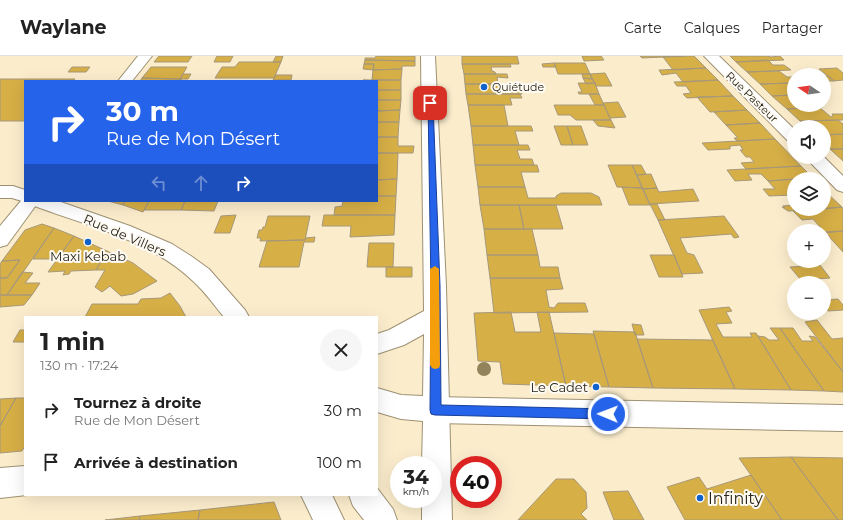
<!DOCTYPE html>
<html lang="fr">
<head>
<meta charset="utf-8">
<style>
  :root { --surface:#fff; --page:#f6f6f6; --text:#222; --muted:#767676; --line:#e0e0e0 }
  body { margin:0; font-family:Montserrat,sans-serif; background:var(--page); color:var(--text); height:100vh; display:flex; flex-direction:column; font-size:15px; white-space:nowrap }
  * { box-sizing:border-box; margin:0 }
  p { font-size:13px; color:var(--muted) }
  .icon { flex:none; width:22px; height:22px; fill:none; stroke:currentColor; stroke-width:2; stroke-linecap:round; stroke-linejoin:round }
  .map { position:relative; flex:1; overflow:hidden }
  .drawer { position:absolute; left:24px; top:260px; width:354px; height:180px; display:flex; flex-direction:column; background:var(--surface); border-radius:0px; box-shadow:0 4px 16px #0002 }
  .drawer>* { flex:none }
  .top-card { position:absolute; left:24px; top:24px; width:354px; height:122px; border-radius:0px; box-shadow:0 4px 16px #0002; background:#2563eb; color:#fff; overflow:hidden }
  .needle { width:26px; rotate:283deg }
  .fabs { position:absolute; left:787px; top:12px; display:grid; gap:8px }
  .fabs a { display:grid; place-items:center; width:44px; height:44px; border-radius:50%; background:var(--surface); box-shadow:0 4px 16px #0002; font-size:20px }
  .speed { position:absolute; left:390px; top:400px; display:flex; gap:8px; font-size:20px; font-weight:700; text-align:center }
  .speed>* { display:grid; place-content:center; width:52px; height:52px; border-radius:50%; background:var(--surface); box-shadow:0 4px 16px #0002; line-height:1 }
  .speed small { font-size:10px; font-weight:400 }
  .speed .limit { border:6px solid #d22; background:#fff; color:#111 }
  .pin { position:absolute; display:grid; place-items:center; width:34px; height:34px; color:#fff; margin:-17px; border-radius:8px; box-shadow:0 2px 6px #0006 }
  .me { position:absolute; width:44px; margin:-22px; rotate:271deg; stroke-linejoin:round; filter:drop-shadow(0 0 3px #0008) }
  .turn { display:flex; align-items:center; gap:14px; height:84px; padding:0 16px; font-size:18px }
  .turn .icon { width:52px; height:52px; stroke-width:2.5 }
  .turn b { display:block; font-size:28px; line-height:34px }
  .lanes { display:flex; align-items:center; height:38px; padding:0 16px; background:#0003; justify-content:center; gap:20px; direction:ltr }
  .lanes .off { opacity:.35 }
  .round { display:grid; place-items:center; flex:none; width:42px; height:42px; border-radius:21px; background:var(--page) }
  .headline { display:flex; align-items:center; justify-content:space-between; height:68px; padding:0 16px }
  h1 { font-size:24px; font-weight:700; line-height:30px }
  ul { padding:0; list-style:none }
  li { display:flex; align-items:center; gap:12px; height:52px; padding:0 16px }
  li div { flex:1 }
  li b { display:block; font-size:15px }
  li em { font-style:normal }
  header { display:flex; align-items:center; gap:24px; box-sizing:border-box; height:56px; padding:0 20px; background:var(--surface); border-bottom:1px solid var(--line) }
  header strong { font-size:19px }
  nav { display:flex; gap:22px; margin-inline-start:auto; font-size:14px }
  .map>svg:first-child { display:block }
  .building { fill:#d7af47; stroke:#a6987a }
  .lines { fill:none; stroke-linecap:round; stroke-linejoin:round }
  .minor-casing { stroke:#9e9173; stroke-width:2 }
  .major-casing { stroke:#9e9173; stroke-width:2 }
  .minor { fill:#fff; fill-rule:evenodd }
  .major { fill:#fff; fill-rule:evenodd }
  .tree { fill:#92835c }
  .route { fill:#2563eb; stroke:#184099 }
  .slow { fill:#f59e0b }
  .poi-dot { fill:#1161cb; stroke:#fefbf5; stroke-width:1.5 }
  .labels { text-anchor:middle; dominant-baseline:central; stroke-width:4; stroke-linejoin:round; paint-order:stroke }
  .far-poi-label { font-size:11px; fill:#2a2518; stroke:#fefbf5; text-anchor:start }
  .far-street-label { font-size:11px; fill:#2a2518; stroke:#fefbf5 }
  .street-label { font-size:13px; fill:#2a2518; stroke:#fefbf5 }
  .poi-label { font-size:13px; fill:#2a2518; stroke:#fefbf5 }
  .near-poi-label { font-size:16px; fill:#2a2518; stroke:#fefbf5; text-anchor:start }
</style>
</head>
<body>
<header>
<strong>Waylane</strong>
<nav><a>Carte</a><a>Calques</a><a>Partager</a></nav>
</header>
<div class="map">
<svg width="843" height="464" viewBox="0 0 843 464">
  <rect width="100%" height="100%" fill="#fbedcc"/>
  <!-- building -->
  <path class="building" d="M 159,0 L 192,0 L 188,6 L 154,6 Z
    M 217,0 L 233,0 L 230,6 L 214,6 Z
    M 276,0 L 283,0 L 281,6 L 273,6 Z
    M 376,0 L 415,0 L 415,5 L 365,4 L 365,2 L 375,2 Z
    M 462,0 L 517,0 L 519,8 L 462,8 Z
    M 582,0 L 601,0 L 604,4 L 584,5 Z
    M 640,0 L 686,0 L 642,2 Z
    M 686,0 L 694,0 L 706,12 L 673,14 L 663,1 Z
    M 730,0 L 767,0 L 771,1 L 780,0 L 784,4 L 736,6 Z
    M 365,4 L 415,5 L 415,10 L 402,10 L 402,13 L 373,14 L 374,8 L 364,8 Z
    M 768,4 L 773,9 L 784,9 L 791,14 L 747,16 L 736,6 Z
    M 239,6 L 281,6 L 274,22 L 215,22 L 222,11 L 235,11 Z
    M 554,7 L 556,11 L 543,11 L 542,8 Z
    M 554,7 L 585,7 L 590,18 L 558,18 Z
    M 364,8 L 374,8 L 373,14 L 363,13 Z
    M 462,8 L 510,8 L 511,11 L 491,11 L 492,15 L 495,16 L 496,18 L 464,18 Z
    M 72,11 L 90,11 L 86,16 L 68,16 Z
    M 151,11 L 187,11 L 180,23 L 142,22 Z
    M 706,12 L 718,24 L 683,26 L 676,17 L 662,19 L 659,14 Z
    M 837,12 L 843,17 L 843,24 L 834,25 L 819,13 Z
    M 402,13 L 401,24 L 372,24 L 373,14 Z
    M 779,15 L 787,21 L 794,21 L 794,27 L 760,28 L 747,16 Z
    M 605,17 L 612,30 L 596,30 L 590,18 Z
    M 183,18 L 191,18 L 188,23 L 180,23 Z
    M 464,18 L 507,18 L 508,22 L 497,21 L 498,28 L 465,28 Z
    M 582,18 L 590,18 L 592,23 L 583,22 Z
    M 276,19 L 292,19 L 291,24 L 273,24 Z
    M 824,20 L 828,20 L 834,25 L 824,25 Z
    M 142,22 L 180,23 L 182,23 L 180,25 L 140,25 Z
    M 583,22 L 592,23 L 595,27 L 586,28 Z
    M 0,23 L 75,23 L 73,25 L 25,25 L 25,65 L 0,65 Z
    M 363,24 L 401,24 L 401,34 L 377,34 L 377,25 Z
    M 718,24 L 733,40 L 687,42 L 683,38 L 691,37 L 686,30 L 677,30 L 674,26 Z
    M 578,27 L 595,27 L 599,38 L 579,38 L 578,36 L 582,36 Z
    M 794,27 L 794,39 L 772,40 L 760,28 Z
    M 465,28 L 502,28 L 504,35 L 521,35 L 522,38 L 466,38 Z
    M 377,34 L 401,34 L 401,44 L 377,44 Z
    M 466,38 L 520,38 L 522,42 L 510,42 L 512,49 L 468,49 Z
    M 589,38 L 599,38 L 604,49 L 595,49 Z
    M 794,39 L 794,49 L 821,49 L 823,51 L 787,53 L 772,40 Z
    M 733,40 L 747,54 L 710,56 L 697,41 Z
    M 377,44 L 401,44 L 400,54 L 377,55 Z
    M 618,46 L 626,61 L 610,62 L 603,47 Z
    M 468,49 L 504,49 L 508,70 L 471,70 Z
    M 554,49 L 604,49 L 611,64 L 576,64 L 570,59 L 558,59 Z
    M 819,51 L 831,61 L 833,60 L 832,58 L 843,58 L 843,64 L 800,65 L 787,53 Z
    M 400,54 L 399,66 L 377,66 L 377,55 Z
    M 747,54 L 760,67 L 726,69 L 714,56 Z
    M 593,64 L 611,64 L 615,72 L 598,70 Z
    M 838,64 L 843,68 L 843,78 L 824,79 L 824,71 L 806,71 L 800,65 Z
    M 377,66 L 399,66 L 398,81 L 377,81 Z
    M 760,67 L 775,83 L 737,85 L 734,82 L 738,82 L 726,69 Z
    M 471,70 L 531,70 L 533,75 L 515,75 L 519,89 L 473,89 Z
    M 554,70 L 567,70 L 573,89 L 561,89 Z
    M 567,70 L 581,70 L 588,89 L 573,89 Z
    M 843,78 L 843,93 L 830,93 L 824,87 L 824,79 Z
    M 377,81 L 398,81 L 398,90 L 414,90 L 413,97 L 377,97 Z
    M 775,83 L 801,110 L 746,113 L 741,107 L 754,106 L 750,101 L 746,101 L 740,94 L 743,94 L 740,89 L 730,90 L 730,93 L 708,94 L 702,87 Z
    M 473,89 L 528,89 L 530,94 L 517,94 L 520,103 L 532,103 L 534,109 L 475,109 Z
    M 830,93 L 843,93 L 843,105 Z
    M 377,97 L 398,97 L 397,123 L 377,124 Z
    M 475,109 L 537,109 L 539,116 L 521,116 L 525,131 L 478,131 Z
    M 608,109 L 632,109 L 642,132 L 617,131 Z
    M 632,109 L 641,109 L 646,118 L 637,119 Z
    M 801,110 L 813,122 L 768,125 L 761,118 L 748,118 L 752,124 L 735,125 L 727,114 Z
    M 651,118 L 657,132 L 643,133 L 637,119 Z
    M 397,123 L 396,140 L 377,140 L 377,124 Z
    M 794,123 L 794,139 L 769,140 L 763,133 L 775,133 L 768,125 Z
    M 478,131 L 525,131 L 528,142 L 556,142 L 556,140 L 561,137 L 591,137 L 599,141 L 602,149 L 480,149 Z
    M 622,131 L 642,132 L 650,149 L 629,149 Z
    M 657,132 L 659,136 L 693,133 L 699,145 L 650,148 L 643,133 Z
    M 824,137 L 827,137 L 842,151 L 824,153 Z
    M 377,140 L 396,140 L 395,159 L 334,159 L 335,151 L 342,150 L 343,145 L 377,145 Z
    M 108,145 L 125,145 L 123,149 Z
    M 125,145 L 149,145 L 143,156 L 123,149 Z
    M 149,145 L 185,145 L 181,154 L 144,154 Z
    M 185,145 L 218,145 L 214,155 L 181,154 Z
    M 650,148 L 657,148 L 665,164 L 658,164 Z
    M 480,149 L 519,149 L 524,173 L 484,173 Z
    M 519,149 L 556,149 L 563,173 L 524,173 Z
    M 794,149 L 794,153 L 820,153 L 788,155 L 782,151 L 785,151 L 783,150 Z
    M 842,151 L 843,153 L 843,175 L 824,177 L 824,175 L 821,175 L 819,172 L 821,172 L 813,163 L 802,164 L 793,155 Z
    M 236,159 L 230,177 L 214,177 L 221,160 Z
    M 324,159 L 395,159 L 394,179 L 350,181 L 351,170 L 322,170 Z
    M 268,160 L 310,160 L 305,184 L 260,185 L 261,182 L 257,182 L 259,174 L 262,174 L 263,171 L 265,171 Z
    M 724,160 L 739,181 L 734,182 L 731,178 L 680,182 L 687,197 L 694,199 L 703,217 L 682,218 L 658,164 Z
    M 42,168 L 54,172 L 7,239 L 0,239 L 0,222 L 7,222 L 20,204 L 2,205 L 25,174 Z
    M 54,172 L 74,180 L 57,203 L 33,203 Z
    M 484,173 L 532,173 L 538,199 L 487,199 Z
    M 843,175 L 843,196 L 825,176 Z
    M 74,180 L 107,195 L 96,214 L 71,215 L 69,218 L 63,219 L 65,215 L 48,216 Z
    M 315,181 L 314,186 L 304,186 L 299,211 L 259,211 L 267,185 L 305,184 L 306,182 Z
    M 369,187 L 394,187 L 393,211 L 367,211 Z
    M 107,195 L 133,207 L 157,225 L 133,238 L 121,240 L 110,230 L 102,236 L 95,231 L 105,214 L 96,214 Z
    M 487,199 L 538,199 L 540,211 L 558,211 L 560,222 L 490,222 Z
    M 650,199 L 674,199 L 683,221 L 659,221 Z
    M 20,204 L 7,222 L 0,222 L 0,208 L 2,205 Z
    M 820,209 L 830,222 L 801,224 L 790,211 Z
    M 386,211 L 412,211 L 412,221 L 386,221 Z
    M 22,216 L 33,217 L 25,227 L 40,227 L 32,239 L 7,239 Z
    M 490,222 L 560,222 L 563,233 L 546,234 L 549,251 L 554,252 L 558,247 L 585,247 L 588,256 L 494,257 Z
    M 170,237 L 180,250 L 186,261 L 85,261 L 92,248 L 138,248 L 141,243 L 161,242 Z
    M 0,239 L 32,239 L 24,249 L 0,251 Z
    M 838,243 L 843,249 L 843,254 L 828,255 L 824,250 L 824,244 Z
    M 729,251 L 732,255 L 726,256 L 732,267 L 716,268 L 723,281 L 752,281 L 750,277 L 756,277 L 791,334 L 735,333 L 699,254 Z
    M 511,256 L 515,276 L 541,276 L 537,256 L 549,256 L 566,330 L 503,328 L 500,306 L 478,305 L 474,257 Z
    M 817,264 L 832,283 L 843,282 L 843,316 L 805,266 Z
    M 632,268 L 641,269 L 644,279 L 635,279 Z
    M 770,272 L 780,272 L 824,335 L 791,334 L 758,280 L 765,281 L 769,284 L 779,284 Z
    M 780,272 L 793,272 L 802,285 L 813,285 L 809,280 L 815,281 L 843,316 L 843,336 L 824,335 Z
    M 20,274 L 25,274 L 25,286 L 13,286 Z
    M 593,275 L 635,276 L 653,332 L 609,331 Z
    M 554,277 L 594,278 L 609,331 L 566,330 Z
    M 637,283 L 713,284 L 735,333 L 653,332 Z
    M 16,342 L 25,342 L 25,390 L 22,395 L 0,397 L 0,370 Z
    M 16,342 L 0,370 L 0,343 Z
    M 791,401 L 838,464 L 782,464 L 739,402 Z
    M 791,401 L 843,402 L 843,464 L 838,464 Z
    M 751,419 L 782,464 L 685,464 L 667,431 L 699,421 L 707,433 Z
    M 556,423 L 574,423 L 586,436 L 587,452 L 581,458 L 587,464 L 518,464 Z
    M 628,435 L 644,464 L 614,464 L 603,436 Z
    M 274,446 L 281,464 L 198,464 L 200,454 Z
    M 200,454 L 198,464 L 139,464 L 140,460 Z
    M 140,460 L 139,464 L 105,464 Z"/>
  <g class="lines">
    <!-- minor casing -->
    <g class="minor-casing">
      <path id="minor" d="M 138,0 L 152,0 L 132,25 L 118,25 Z
        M 704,0 L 719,0 L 794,73 L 794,87 L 788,85 Z
        M 805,101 L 824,101 L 843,120 L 843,136 L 837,134 Z
        M 25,140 L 25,145 L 39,145 L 7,189 L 0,191 L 0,170 Z
        M 435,341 L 843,349 L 843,375 L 435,367 L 426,363 L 422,354 L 426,345 Z
        M 25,410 L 25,439 L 27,439 L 0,442 L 0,412 Z
        M 377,432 L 393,453 L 397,464 L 364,464 L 353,450 L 349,439 L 377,439 Z"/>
    </g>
    <!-- major casing -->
    <g class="major-casing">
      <path id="major" d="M 421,0 L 435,0 L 446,230 L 452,464 L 422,464 L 422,443 L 433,443 L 433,409 L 422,409 L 423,365 L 401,363 L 377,356 L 377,332 L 401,339 L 423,340 L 424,278 L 404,289 L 377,298 L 377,278 L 389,274 L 424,255 Z
        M 0,130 L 13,130 L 25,134 L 25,145 L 29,145 L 25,146 L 12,142 L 0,142 Z
        M 30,145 L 58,145 L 130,170 L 172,188 L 191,200 L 209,213 L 245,254 L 249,261 L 224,261 C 214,249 205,236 194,226 C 151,184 87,170 32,149 Z
        M 301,439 L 332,439 L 344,464 L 313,464 Z"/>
    </g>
    <!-- minor -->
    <use href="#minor" class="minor"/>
    <!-- major -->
    <use href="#major" class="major"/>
  </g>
  <!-- trees -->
  <circle class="tree" cx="484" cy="313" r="7"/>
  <!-- route -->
  <path class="route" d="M 428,45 L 433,47 L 440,230 L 441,349 L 608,353 L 612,354 L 613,358 L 612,362 L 608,363 L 435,359 L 431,358 L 430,354 L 431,230 Z"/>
  <!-- slow -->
  <path class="slow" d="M 435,210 L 439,213 L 440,309 L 439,312 L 435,313 L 432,312 L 430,309 L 430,213 Z"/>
  <!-- markers -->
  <g class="poi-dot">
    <circle cx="484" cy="31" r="4"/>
    <circle cx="88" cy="186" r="4"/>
    <circle cx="596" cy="331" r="4"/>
    <circle cx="700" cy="442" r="4"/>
  </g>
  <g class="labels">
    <!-- far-poi labels -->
    <g class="far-poi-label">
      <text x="492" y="31">Quiétude</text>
    </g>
    <!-- far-street labels -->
    <g class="far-street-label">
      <text transform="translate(752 41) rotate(44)">Rue Pasteur</text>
    </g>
    <!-- street labels -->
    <g class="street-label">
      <text transform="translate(125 179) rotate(23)">Rue de Villers</text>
    </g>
    <!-- poi labels -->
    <g class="poi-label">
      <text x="88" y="200">Maxi Kebab</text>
      <text x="588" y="331" text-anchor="end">Le Cadet</text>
    </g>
    <!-- near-poi labels -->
    <g class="near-poi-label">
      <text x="708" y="442">Infinity</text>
    </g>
  </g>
</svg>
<div class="fabs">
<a><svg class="needle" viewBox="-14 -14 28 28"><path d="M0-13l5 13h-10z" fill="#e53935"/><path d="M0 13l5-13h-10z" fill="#767676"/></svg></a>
<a><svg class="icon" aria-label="sound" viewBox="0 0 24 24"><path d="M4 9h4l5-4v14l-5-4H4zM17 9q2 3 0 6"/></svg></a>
<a><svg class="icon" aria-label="layers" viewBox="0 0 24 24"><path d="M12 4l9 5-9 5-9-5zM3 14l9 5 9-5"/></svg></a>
<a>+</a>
<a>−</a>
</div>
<div class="speed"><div>34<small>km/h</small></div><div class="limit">40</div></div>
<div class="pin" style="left:430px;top:47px;background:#d93025"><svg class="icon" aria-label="arrive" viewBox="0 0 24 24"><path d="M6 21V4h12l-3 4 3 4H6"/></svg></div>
<svg class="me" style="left:608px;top:358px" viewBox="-20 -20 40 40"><circle r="17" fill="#2563eb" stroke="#fff" stroke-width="3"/><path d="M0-11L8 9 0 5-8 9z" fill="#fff"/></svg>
<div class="top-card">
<div class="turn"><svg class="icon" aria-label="right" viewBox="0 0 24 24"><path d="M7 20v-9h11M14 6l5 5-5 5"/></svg><div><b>30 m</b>Rue de Mon Désert</div></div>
<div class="lanes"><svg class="icon off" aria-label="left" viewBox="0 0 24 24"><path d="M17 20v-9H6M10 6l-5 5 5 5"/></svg><svg class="icon off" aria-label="ahead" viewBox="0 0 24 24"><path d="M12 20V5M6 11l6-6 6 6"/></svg><svg class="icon" aria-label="right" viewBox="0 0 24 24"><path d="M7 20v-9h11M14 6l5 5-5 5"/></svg></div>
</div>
<section class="drawer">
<div class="headline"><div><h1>1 min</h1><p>130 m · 17:24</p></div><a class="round"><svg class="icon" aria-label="close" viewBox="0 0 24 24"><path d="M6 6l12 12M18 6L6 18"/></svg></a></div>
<ul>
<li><svg class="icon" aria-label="right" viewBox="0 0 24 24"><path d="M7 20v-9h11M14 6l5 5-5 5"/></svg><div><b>Tournez à droite</b><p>Rue de Mon Désert</p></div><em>30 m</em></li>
<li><svg class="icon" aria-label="arrive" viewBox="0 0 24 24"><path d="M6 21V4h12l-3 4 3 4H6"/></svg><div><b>Arrivée à destination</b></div><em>100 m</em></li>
</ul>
</section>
</div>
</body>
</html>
